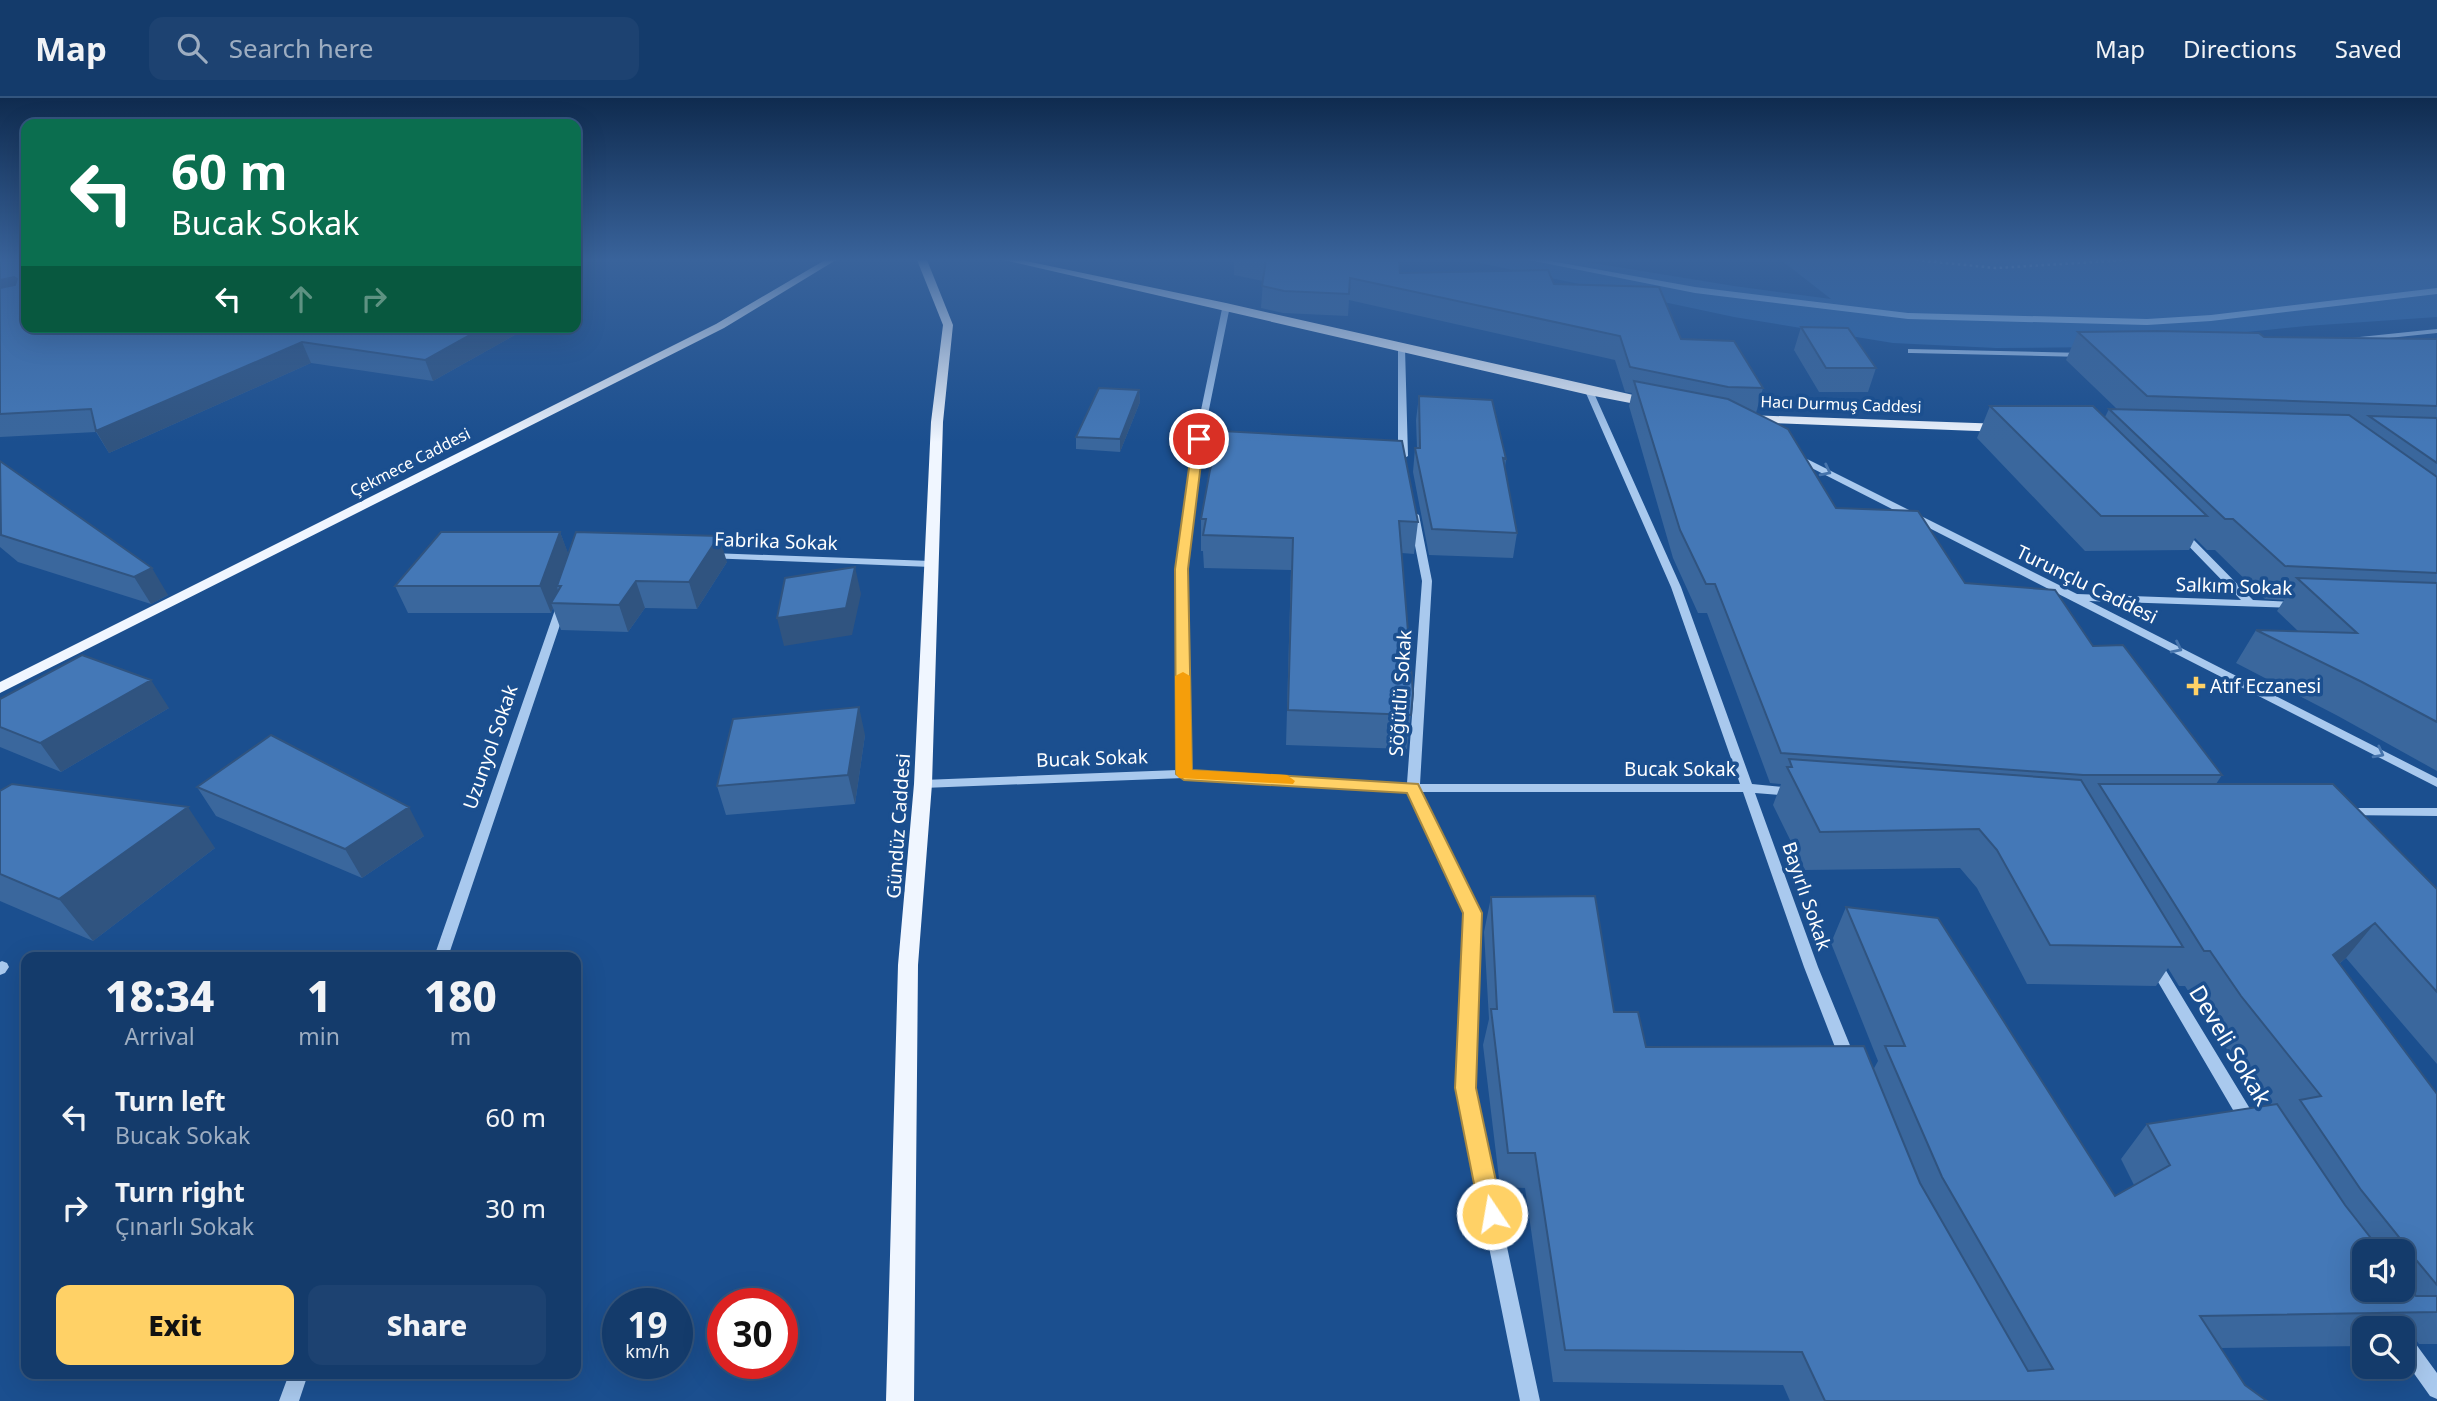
<!DOCTYPE html>
<html lang="en">
<head>
<meta charset="utf-8">
<style>
  :root { --surface:#143b6b; --page:#1d4271; --text:#f1f3f6; --muted:#9dadc1; --line:#33557e; --accent:#ffd166 }
  body { margin:0; font-family:"Noto Sans",sans-serif; background:var(--page); color:var(--text); height:100vh; display:flex; flex-direction:column; font-size:26px; white-space:nowrap }
  * { box-sizing:border-box; margin:0 }
  p { font-size:23px; color:var(--muted) }
  .icon { flex:none; width:38px; height:38px; fill:none; stroke:currentColor; stroke-width:2; stroke-linecap:round; stroke-linejoin:round }
  .map { position:relative; flex:1; overflow:hidden }
  .drawer { position:absolute; left:21px; top:854px; width:560px; height:427px; display:flex; flex-direction:column; background:var(--surface); border-radius:14px; box-shadow:0 7px 28px #0002,0 0 0 2px var(--line) }
  .drawer>* { flex:none }
  .guide { position:absolute; left:21px; top:21px; width:560px; height:214px; border-radius:14px; box-shadow:0 7px 28px #0002,0 0 0 2px var(--line); background:#0b6e4f; color:#fff; overflow:hidden }
  .tools { position:absolute; left:2352px; top:1141px; display:grid; gap:14px }
  .tools a { display:grid; place-items:center; width:63px; height:63px; border-radius:14px; background:var(--surface); box-shadow:0 7px 28px #0002,0 0 0 2px var(--line); font-size:35px }
  .speed { position:absolute; left:602px; top:1190px; display:flex; gap:14px; font-size:35px; font-weight:700; text-align:center }
  .speed>* { display:grid; place-content:center; width:91px; height:91px; border-radius:50%; background:var(--surface); box-shadow:0 7px 28px #0002,0 0 0 2px var(--line); line-height:1 }
  .speed small { font-size:18px; font-weight:400 }
  .speed .limit { border:10px solid #d22; background:#fff; color:#111 }
  .pin { position:absolute; display:grid; place-items:center; width:60px; height:60px; color:#fff; margin:-30px; border:4px solid #fff; border-radius:50%; box-shadow:0 2px 7px #0007 }
  .me { position:absolute; width:77px; margin:-38px; rotate:348deg; stroke-linejoin:round; filter:drop-shadow(0 0 5px #0008) }
  .turn { display:flex; align-items:center; gap:24px; height:147px; padding:0 35px; font-size:32px }
  .turn .icon { width:91px; height:91px; stroke-width:2.5 }
  .turn b { display:block; font-size:49px; line-height:60px }
  .lanes { display:flex; align-items:center; height:66px; padding:0 35px; background:#0003; justify-content:center; gap:35px; direction:ltr }
  .lanes .off { opacity:.35 }
  .eta { display:flex; justify-content:space-evenly; align-items:center; height:119px; text-align:center }
  .eta b { font-size:42px; font-weight:800; line-height:49px }
  .cta { display:flex; gap:14px; margin-top:auto; padding:14px 35px }
  .cta a { flex:1; height:80px; border-radius:14px; background:var(--accent); color:#111; font-size:28px; font-weight:800; line-height:80px; text-align:center }
  .cta a+a { background:var(--page); color:var(--text) }
  ul { padding:0; list-style:none }
  li { display:flex; align-items:center; gap:21px; height:91px; padding:0 35px }
  li div { flex:1 }
  li b { display:block; font-size:26px }
  li em { font-style:normal }
  header { display:flex; align-items:center; gap:42px; box-sizing:border-box; height:98px; padding:0 35px; background:var(--surface); border-bottom:2px solid var(--line) }
  header strong { font-size:33px }
  nav { display:flex; gap:38px; margin-inline-start:auto; font-size:24px }
  .search { width:490px; height:63px; background:var(--page); display:flex; align-items:center; gap:18px; box-sizing:border-box; padding:0 24px; border-radius:14px; color:var(--muted); font-size:26px }
  .map>svg:first-child { display:block }
  .green { fill:#2e69ad }
  .lines { fill:none; stroke-linecap:round; stroke-linejoin:round }
  .stream { fill:#9cc4f0; fill-rule:evenodd }
  .path { stroke:#a9c9ee; stroke-width:2.5; stroke-dasharray:2.5 3.5; stroke-linecap:butt }
  .minor { fill:#a9c9ee; fill-rule:evenodd }
  .major { fill:#f0f6ff; fill-rule:evenodd }
  .wall { fill:#3a679d; fill-rule:evenodd }
  .shaded-wall { fill:#305480 }
  .building { fill:#4478b7; stroke:#305480; stroke-width:2 }
  .oneway { stroke:#4674ac }
  .route { fill:#ffd166; stroke:#a68842; stroke-width:2 }
  .slow { fill:#f59e0b }
  .poi-dot { fill:#ffd166; stroke:#1b4f8f; stroke-width:2.5 }
  .labels { text-anchor:middle; dominant-baseline:central; stroke-width:7; stroke-linejoin:round; paint-order:stroke }
  .far-street-label { font-size:16px; fill:#fff; stroke:#1b4f8f }
  .street-label { font-size:19px; fill:#fff; stroke:#1b4f8f }
  .poi-label { font-size:19px; fill:#fff; stroke:#1b4f8f; text-anchor:start }
  .near-street-label { font-size:23px; fill:#fff; stroke:#1b4f8f }
</style>
</head>
<body>
<header>
<strong>Map</strong>
<div class="search"><svg class="icon" aria-label="search" viewBox="0 0 24 24"><circle cx="10" cy="10" r="6"/><path d="M15 15l6 6"/></svg>Search here</div>
<nav><a>Map</a><a>Directions</a><a>Saved</a></nav>
</header>
<div class="map">
<svg width="2437" height="1303" viewBox="0 0 2437 1303">
  <rect width="100%" height="100%" fill="#1b4f8f"/>
  <!-- green -->
  <path class="green" d="M 1466,162 L 1574,162 L 1734,188 L 1831,201 L 1781,162 L 2437,162 L 2437,219 L 2306,228 L 2104,249 L 1996,250 L 1893,245 L 1734,219 Z"/>
  <g class="lines">
    <!-- stream -->
    <path class="stream" d="M 1529,162 L 1545,162 L 1695,189 L 1908,215 L 2147,221 L 2211,217 L 2437,190 L 2437,196 L 2211,223 L 2147,227 L 1908,221 L 1695,195 Z"/>
    <!-- path -->
    <path class="path" d="M 1916,162 L 1996,170 L 2127,162"/>
    <!-- minor -->
    <path class="minor" d="M 1223,206 L 1230,208 L 1203,341 L 1186,471 L 1190,672 L 1407,685 L 1422,483 L 1409,417 L 1414,414 L 1419,417 L 1432,483 L 1420,686 L 1740,686 L 1671,489 L 1585,293 L 1589,290 L 1593,293 L 1681,489 L 1752,686 L 1793,690 L 1799,694 L 1793,698 L 1755,695 L 1818,869 L 1856,962 L 1854,967 L 1848,968 L 1842,967 L 1840,962 L 1804,869 L 1743,694 L 1421,694 L 1479,815 L 1473,990 L 1540,1303 L 1520,1303 L 1457,990 L 1465,815 L 1409,694 L 1184,680 L 923,690 L 917,686 L 923,682 L 1178,672 L 1176,471 L 1195,341 Z
      M 2437,231 L 2437,235 L 2350,244 L 2346,242 L 2350,240 Z
      M 1398,248 L 1405,250 L 1408,358 L 1403,361 L 1398,358 Z
      M 1908,251 L 2084,255 L 2088,257 L 2084,259 L 1911,255 L 1908,255 Z
      M 1795,355 L 2077,496 L 2241,502 L 2177,436 L 2182,433 L 2186,434 L 2253,502 L 2295,504 L 2300,507 L 2295,510 L 2089,503 L 2437,680 L 2437,689 L 1792,360 L 1790,358 Z
      M 711,455 L 931,463 L 936,466 L 931,469 L 707,460 L 707,456 Z
      M 562,503 L 567,506 L 448,859 L 434,859 L 557,506 Z
      M 2346,710 L 2437,710 L 2437,718 L 2341,717 L 2340,714 L 2341,711 Z
      M 2154,859 L 2159,861 L 2255,1019 L 2257,1024 L 2255,1029 L 2249,1031 L 2243,1029 L 2147,865 L 2149,861 Z
      M 2,863 L 7,865 L 9,869 L 5,875 L 0,877 L 0,864 Z
      M 2403,1236 L 2410,1238 L 2437,1275 L 2437,1301 L 2430,1298 L 2403,1260 Z
      M 289,1276 L 308,1276 L 299,1303 L 279,1303 Z"/>
    <!-- major -->
    <path class="major" d="M 825,162 L 836,162 L 724,230 L 0,595 L 0,584 L 716,226 Z
      M 917,162 L 927,162 L 953,227 L 943,324 L 932,686 L 918,867 L 914,1303 L 886,1303 L 898,867 L 914,686 L 931,324 L 943,227 Z
      M 1004,162 L 1021,162 L 1226,205 L 1651,301 L 1657,305 L 1651,309 L 1589,297 Z
      M 1748,317 L 2003,326 L 2009,330 L 2003,334 L 1744,324 L 1744,318 Z"/>
  </g>
  <!-- wall -->
  <path class="wall" d="M 0,162 L 26,162 L 26,229 L 518,229 L 520,234 L 433,283 L 311,265 L 109,355 L 96,334 L 0,339 Z
    M 1234,162 L 1399,162 L 1400,175 L 1554,186 L 1681,241 L 1763,290 L 1756,315 L 1836,410 L 1965,485 L 2093,548 L 2222,677 L 2216,686 L 2437,791 L 2437,966 L 2346,860 L 2339,866 L 2437,996 L 2437,1246 L 2419,1246 L 2412,1237 L 2403,1245 L 2403,1230 L 2364,1230 L 2364,1248 L 2221,1250 L 2245,1287 L 2267,1303 L 1790,1303 L 1783,1287 L 1553,1284 L 1525,1090 L 1500,1089 L 1483,947 L 1489,921 L 1484,834 L 1491,799 L 1614,914 L 1646,949 L 1873,972 L 1878,963 L 1831,845 L 1846,809 L 2115,1098 L 2134,1087 L 2121,1061 L 2147,1026 L 2269,1007 L 2214,934 L 2185,888 L 2179,888 L 2168,870 L 2156,888 L 2027,886 L 1977,790 L 1960,770 L 1805,772 L 1773,707 L 1781,686 L 1770,685 L 1707,515 L 1698,515 L 1673,460 L 1629,308 L 1632,295 L 1625,294 L 1615,262 L 1349,202 L 1348,218 L 1283,215 L 1261,210 L 1263,183 L 1234,177 ZM 2364,1153 L 2403,1153 L 2403,1192 Z
    M 1801,229 L 1876,270 L 1868,294 L 1819,294 L 1794,252 Z
    M 2078,234 L 2264,239 L 2437,241 L 2437,673 L 2338,618 L 2236,565 L 2256,532 L 2298,533 L 2277,513 L 2284,502 L 2265,501 L 2215,452 L 2207,452 L 2195,440 L 2189,452 L 2085,453 L 1977,340 L 1990,308 L 2105,319 L 2109,311 L 2117,311 L 2066,262 Z
    M 1139,292 L 1140,304 L 1120,354 L 1076,351 L 1076,339 Z
    M 1419,298 L 1506,361 L 1505,369 L 1517,435 L 1513,460 L 1429,457 L 1413,374 L 1415,350 L 1417,350 L 1416,322 Z
    M 0,363 L 168,497 L 151,506 L 18,464 L 0,449 Z
    M 1210,372 L 1418,424 L 1414,456 L 1402,455 L 1411,617 L 1407,651 L 1286,647 L 1291,472 L 1204,470 L 1203,453 L 1201,453 L 1201,421 Z
    M 560,434 L 568,456 L 727,464 L 697,511 L 645,510 L 628,534 L 561,532 L 553,510 L 551,515 L 408,515 L 395,488 Z
    M 0,601 L 169,610 L 61,674 L 0,649 Z
    M 865,637 L 855,706 L 726,717 L 717,688 Z
    M 197,689 L 424,738 L 362,780 L 216,718 Z
    M 0,693 L 215,750 L 93,843 L 0,803 Z"/>
  <!-- shaded-wall -->
  <path class="shaded-wall" d="M 14,179 L 25,198 L 0,204 L 0,182 Z
    M 484,229 L 518,229 L 520,234 L 433,283 L 425,262 Z
    M 302,244 L 311,265 L 109,355 L 96,333 Z
    M 1139,292 L 1140,304 L 1120,354 L 1120,341 Z
    M 560,434 L 570,460 L 557,488 L 558,493 L 551,505 L 553,510 L 551,515 L 540,488 Z
    M 719,438 L 727,464 L 697,511 L 689,484 Z
    M 855,469 L 861,496 L 852,537 L 784,548 L 777,520 Z
    M 152,470 L 168,497 L 151,506 L 134,479 Z
    M 636,483 L 645,510 L 628,534 L 619,507 Z
    M 151,582 L 169,610 L 61,674 L 40,645 Z
    M 859,609 L 865,637 L 855,706 L 848,677 Z
    M 188,709 L 215,750 L 93,843 L 59,801 Z
    M 409,709 L 424,738 L 362,780 L 345,751 Z
    M 2375,825 L 2346,860 L 2305,893 L 2333,857 Z"/>
  <!-- building -->
  <path class="building" d="M 0,162 L 26,162 L 26,229 L 484,229 L 425,262 L 302,244 L 96,333 L 91,311 L 0,316 L 0,190 L 15,187 L 17,181 L 14,179 L 0,182 Z
    M 1265,162 L 1399,162 L 1400,175 L 1548,172 L 1554,186 L 1659,189 L 1681,241 L 1734,243 L 1763,290 L 1728,289 L 1630,269 L 1620,238 L 1350,180 L 1349,196 L 1284,193 L 1262,188 L 1266,162 Z
    M 1801,229 L 1848,230 L 1876,270 L 1826,270 Z
    M 2157,233 L 2259,235 L 2264,239 L 2437,241 L 2437,308 L 2147,298 L 2078,234 Z
    M 1634,283 L 1728,301 L 1788,331 L 1836,410 L 1918,413 L 1965,485 L 2055,492 L 2093,548 L 2123,547 L 2222,677 L 2083,677 L 1781,655 L 1715,486 L 1706,486 L 1680,432 Z
    M 1099,290 L 1139,292 L 1120,341 L 1076,339 Z
    M 1419,298 L 1492,302 L 1506,361 L 1503,360 L 1517,435 L 1432,431 L 1415,350 L 1420,350 Z
    M 1990,308 L 2093,308 L 2207,418 L 2101,418 Z
    M 2109,311 L 2349,317 L 2437,379 L 2437,475 L 2285,468 L 2233,421 L 2225,421 Z
    M 2369,318 L 2437,320 L 2437,365 Z
    M 1222,333 L 1402,343 L 1418,424 L 1399,423 L 1413,595 L 1411,617 L 1288,612 L 1293,440 L 1203,437 L 1206,421 L 1201,421 L 1210,372 Z
    M 0,363 L 152,470 L 134,479 L 1,437 Z
    M 441,434 L 560,434 L 540,488 L 395,488 Z
    M 576,434 L 719,438 L 689,484 L 636,483 L 619,507 L 551,505 L 561,488 L 557,488 Z
    M 855,469 L 846,510 L 777,520 L 785,480 Z
    M 2297,480 L 2437,485 L 2437,624 L 2362,584 L 2256,532 L 2357,535 Z
    M 82,557 L 151,582 L 40,645 L 0,629 L 0,601 Z
    M 859,609 L 848,677 L 717,688 L 733,621 Z
    M 271,637 L 409,709 L 345,751 L 197,689 Z
    M 1789,661 L 2081,682 L 2183,849 L 2050,847 L 1997,752 L 1979,731 L 1820,734 L 1787,669 L 1792,669 Z
    M 12,686 L 188,709 L 59,801 L 0,776 L 0,693 Z
    M 2099,686 L 2333,686 L 2437,791 L 2437,894 L 2375,825 L 2333,857 L 2437,996 L 2437,1187 L 2412,1157 L 2403,1156 L 2403,1144 L 2361,1092 L 2300,1002 L 2321,998 L 2241,898 L 2210,853 L 2204,853 Z
    M 1595,798 L 1614,914 L 1638,914 L 1646,949 L 1864,948 L 1920,1085 L 2028,1273 L 2053,1271 L 1942,1079 L 1885,948 L 1905,948 L 1846,809 L 1938,820 L 2115,1098 L 2170,1067 L 2147,1026 L 2277,1006 L 2345,1107 L 2381,1153 L 2364,1153 L 2364,1192 L 2403,1192 L 2403,1181 L 2416,1198 L 2437,1198 L 2437,1214 L 2200,1218 L 2245,1287 L 2267,1303 L 1825,1303 L 1802,1254 L 1565,1252 L 1535,1055 L 1508,1055 L 1491,911 L 1497,911 L 1491,799 Z"/>
  <!-- one-way arrows -->
  <defs><path id="oneway-chevron" d="M-2-3.5L2.5 0L-2 3.5" fill="none" stroke-width="1.6" stroke-linecap="round" stroke-linejoin="round" transform="scale(1.75)"/></defs>
  <g class="oneway">
    <use href="#oneway-chevron" transform="translate(1826 373) rotate(27)"/>
    <use href="#oneway-chevron" transform="translate(2177 550) rotate(26)"/>
    <use href="#oneway-chevron" transform="translate(2379 655) rotate(28)"/>
  </g>
  <!-- sky -->
  <linearGradient id="sky" x2="0" y2="1"><stop stop-color="#0f2b4f"/><stop offset="0.47" stop-color="#39639b"/><stop offset="1" stop-color="#39639b" stop-opacity="0"/></linearGradient>
  <rect width="2437" height="344" fill="url(#sky)"/>
  <!-- route -->
  <path class="route" d="M 1199,338 L 1204,341 L 1188,471 L 1192,672 L 1418,686 L 1482,815 L 1476,990 L 1503,1116 L 1500,1123 L 1492,1126 L 1484,1123 L 1480,1116 L 1455,990 L 1463,815 L 1407,695 L 1184,682 L 1176,676 L 1175,471 L 1193,341 Z"/>
  <!-- slow -->
  <path class="slow" d="M 1183,574 L 1190,578 L 1192,672 L 1287,677 L 1295,683 L 1293,686 L 1179,680 L 1176,676 L 1175,578 Z"/>
  <!-- markers -->
  <path class="poi-dot" d="M2192.5 577.5h7v7h7v7h-7v7h-7v-7h-7v-7h7z"/>
  <g class="labels">
    <!-- far-street labels -->
    <g class="far-street-label">
      <text transform="translate(1841 306) rotate(2)">Hacı Durmuş Caddesi</text>
      <text transform="translate(410 364) rotate(-27)">Çekmece Caddesi</text>
    </g>
    <!-- street labels -->
    <g class="street-label">
      <text transform="translate(776 443) rotate(2)">Fabrika Sokak</text>
      <text transform="translate(2087 486) rotate(26)">Turunçlu Caddesi</text>
      <text transform="translate(2234 488) rotate(2)">Salkım Sokak</text>
      <text transform="translate(1400 595) rotate(-86)">Söğütlü Sokak</text>
      <text transform="translate(490 649) rotate(-71)">Uzunyol Sokak</text>
      <text transform="translate(1092 660) rotate(-2)">Bucak Sokak</text>
      <text x="1680" y="671">Bucak Sokak</text>
      <text transform="translate(898 728) rotate(-86)">Gündüz Caddesi</text>
      <text transform="translate(1807 798) rotate(71)">Bayırlı Sokak</text>
    </g>
    <!-- poi labels -->
    <g class="poi-label">
      <text x="2210" y="588">Atıf Eczanesi</text>
    </g>
    <!-- near-street labels -->
    <g class="near-street-label">
      <text transform="translate(2231 947) rotate(59)">Develi Sokak</text>
    </g>
  </g>
</svg>
<div class="tools">
<a><svg class="icon" aria-label="sound" viewBox="0 0 24 24"><path d="M4 9h4l5-4v14l-5-4H4zM17 9q2 3 0 6"/></svg></a>
<a><svg class="icon" aria-label="search" viewBox="0 0 24 24"><circle cx="10" cy="10" r="6"/><path d="M15 15l6 6"/></svg></a>
</div>
<div class="speed"><div>19<small>km/h</small></div><div class="limit">30</div></div>
<div class="pin" style="left:1199px;top:341px;background:#d93025"><svg class="icon" aria-label="arrive" viewBox="0 0 24 24"><path d="M6 21V4h12l-3 4 3 4H6"/></svg></div>
<svg class="me" style="left:1492px;top:1116px" viewBox="-20 -20 40 40"><circle r="17" fill="#ffd166" stroke="#fff" stroke-width="3"/><path d="M0-11L8 9 0 5-8 9z" fill="#fff"/></svg>
<div class="guide">
<div class="turn"><svg class="icon" aria-label="left" viewBox="0 0 24 24"><path d="M17 20v-9H6M10 6l-5 5 5 5"/></svg><div><b>60 m</b>Bucak Sokak</div></div>
<div class="lanes"><svg class="icon" aria-label="left" viewBox="0 0 24 24"><path d="M17 20v-9H6M10 6l-5 5 5 5"/></svg><svg class="icon off" aria-label="ahead" viewBox="0 0 24 24"><path d="M12 20V5M6 11l6-6 6 6"/></svg><svg class="icon off" aria-label="right" viewBox="0 0 24 24"><path d="M7 20v-9h11M14 6l5 5-5 5"/></svg></div>
</div>
<section class="drawer">
<div class="eta">
<div><b>18:34</b><p>Arrival</p></div>
<div><b>1</b><p>min</p></div>
<div><b>180</b><p>m</p></div>
</div>
<ul>
<li><svg class="icon" aria-label="left" viewBox="0 0 24 24"><path d="M17 20v-9H6M10 6l-5 5 5 5"/></svg><div><b>Turn left</b><p>Bucak Sokak</p></div><em>60 m</em></li>
<li><svg class="icon" aria-label="right" viewBox="0 0 24 24"><path d="M7 20v-9h11M14 6l5 5-5 5"/></svg><div><b>Turn right</b><p>Çınarlı Sokak</p></div><em>30 m</em></li>
</ul>
<div class="cta"><a>Exit</a><a>Share</a></div>
</section>
</div>
</body>
</html>
